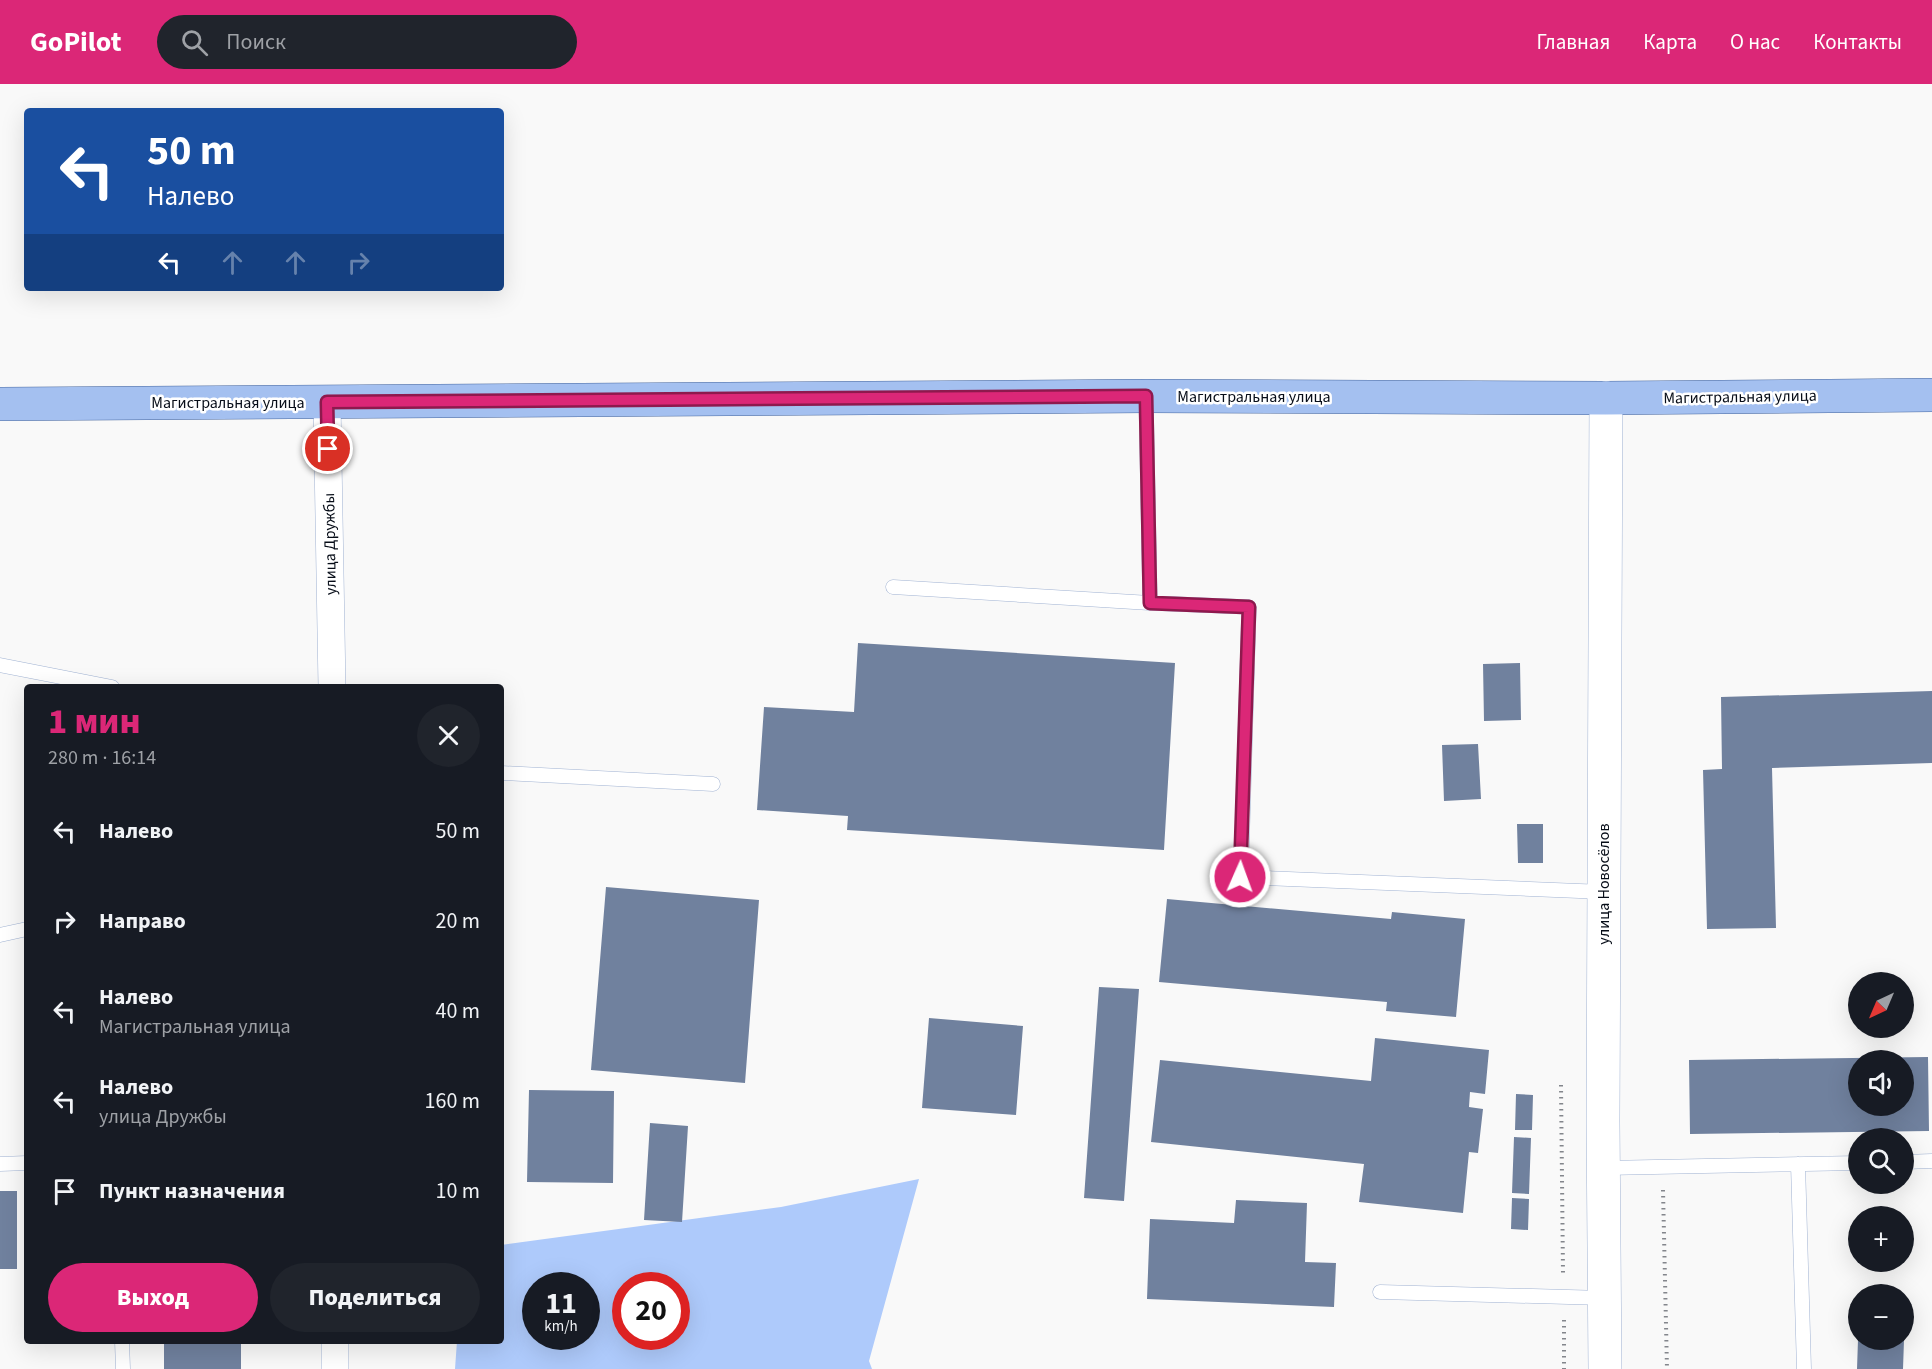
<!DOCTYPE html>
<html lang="ru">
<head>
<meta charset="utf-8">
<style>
  :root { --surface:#171b24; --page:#20242c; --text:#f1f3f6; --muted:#9ea1a6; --accent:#db2777 }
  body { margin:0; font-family:"Source Sans 3",sans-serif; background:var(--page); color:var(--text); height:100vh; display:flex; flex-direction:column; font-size:22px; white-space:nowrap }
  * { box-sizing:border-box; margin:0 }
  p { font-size:20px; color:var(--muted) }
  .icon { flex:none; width:33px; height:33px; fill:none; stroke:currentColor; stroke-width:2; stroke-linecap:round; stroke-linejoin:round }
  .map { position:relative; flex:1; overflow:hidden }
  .side { position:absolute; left:24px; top:600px; width:480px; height:660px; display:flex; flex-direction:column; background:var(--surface); border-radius:6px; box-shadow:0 6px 24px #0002 }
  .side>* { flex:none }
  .top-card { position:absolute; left:24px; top:24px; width:480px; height:183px; border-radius:6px; box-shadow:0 6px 24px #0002; background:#1a4fa0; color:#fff; overflow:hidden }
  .needle { width:39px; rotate:224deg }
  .controls { position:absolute; left:1848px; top:888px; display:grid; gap:12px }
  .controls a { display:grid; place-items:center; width:66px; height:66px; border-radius:50%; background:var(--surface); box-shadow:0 6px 24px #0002; font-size:30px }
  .speed { position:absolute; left:522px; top:1188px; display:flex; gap:12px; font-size:30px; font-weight:700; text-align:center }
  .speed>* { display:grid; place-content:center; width:78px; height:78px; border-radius:50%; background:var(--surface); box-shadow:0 6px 24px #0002; line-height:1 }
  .speed small { font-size:15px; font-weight:400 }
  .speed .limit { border:9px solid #d22; background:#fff; color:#111 }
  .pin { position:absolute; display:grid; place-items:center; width:51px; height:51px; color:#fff; margin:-26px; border:3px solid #fff; border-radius:50%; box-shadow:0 2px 6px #0007 }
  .me { position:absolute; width:66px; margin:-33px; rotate:2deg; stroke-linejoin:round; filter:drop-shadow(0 0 4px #0008) }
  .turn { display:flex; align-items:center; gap:21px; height:126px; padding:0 24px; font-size:27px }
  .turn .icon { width:78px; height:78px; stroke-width:2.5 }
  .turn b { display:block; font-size:42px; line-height:51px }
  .lanes { display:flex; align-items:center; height:57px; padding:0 24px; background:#0003; justify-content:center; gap:30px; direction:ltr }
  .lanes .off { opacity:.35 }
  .round { display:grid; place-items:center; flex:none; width:63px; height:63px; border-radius:32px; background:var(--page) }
  .headline { display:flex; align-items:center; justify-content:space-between; height:102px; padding:0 24px }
  h1 { font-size:36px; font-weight:800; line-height:45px; color:var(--accent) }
  .cta { display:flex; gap:12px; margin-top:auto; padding:12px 24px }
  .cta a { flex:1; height:69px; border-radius:36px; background:var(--accent); color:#fff; font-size:24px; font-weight:800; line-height:69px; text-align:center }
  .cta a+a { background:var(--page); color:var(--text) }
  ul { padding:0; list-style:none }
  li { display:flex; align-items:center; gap:18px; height:90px; padding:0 24px }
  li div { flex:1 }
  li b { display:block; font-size:22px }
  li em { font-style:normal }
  header { display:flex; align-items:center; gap:36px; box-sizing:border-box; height:84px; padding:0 30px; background:var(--accent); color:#fff }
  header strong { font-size:28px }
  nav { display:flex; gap:33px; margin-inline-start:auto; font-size:21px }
  .search { width:420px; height:54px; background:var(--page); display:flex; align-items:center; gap:15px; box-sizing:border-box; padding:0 21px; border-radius:33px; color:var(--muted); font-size:22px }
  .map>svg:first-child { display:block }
  .forest { fill:#aecafb; fill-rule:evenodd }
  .building { fill:#70819e; fill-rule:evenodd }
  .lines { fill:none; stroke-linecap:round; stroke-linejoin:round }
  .service-casing { stroke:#a1b3d3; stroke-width:15 }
  .minor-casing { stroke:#a1b3d3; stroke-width:28 }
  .secondary-casing { stroke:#a1b3d3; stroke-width:34 }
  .primary-casing { stroke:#46669e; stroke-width:34 }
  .path { stroke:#83868c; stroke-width:4; stroke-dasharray:1.5 4.5; stroke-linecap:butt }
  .service { stroke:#fff; stroke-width:14 }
  .minor { stroke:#fff; stroke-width:27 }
  .secondary { stroke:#fff; stroke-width:33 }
  .primary { stroke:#a4c0f0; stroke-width:33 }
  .route-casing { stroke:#8e194d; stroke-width:15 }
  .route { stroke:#db2777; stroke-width:10 }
  .labels { text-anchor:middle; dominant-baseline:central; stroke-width:5; stroke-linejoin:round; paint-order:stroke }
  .street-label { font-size:16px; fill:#070d18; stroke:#fff }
</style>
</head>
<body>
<header>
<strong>GoPilot</strong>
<div class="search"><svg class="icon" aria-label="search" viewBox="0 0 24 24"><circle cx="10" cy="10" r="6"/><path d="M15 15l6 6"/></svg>Поиск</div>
<nav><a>Главная</a><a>Карта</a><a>О нас</a><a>Контакты</a></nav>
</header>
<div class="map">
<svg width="1932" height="1285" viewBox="0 0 1932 1285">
  <rect width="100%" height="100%" fill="#f9f9f9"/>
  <!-- forest -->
  <path class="forest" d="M 919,1095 L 869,1277 L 872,1285 L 455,1285 L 457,1257 L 501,1257 L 501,1161 L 781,1123 ZM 536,1202 L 586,1202 L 586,1252 L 536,1252 ZM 626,1202 L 676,1202 L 676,1252 L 626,1252 Z"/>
  <!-- building -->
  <path class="building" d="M 858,559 L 1175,579 L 1164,766 L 847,746 L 848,732 L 757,726 L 764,623 L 854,628 Z
    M 1520,579 L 1521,636 L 1484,637 L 1483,580 Z
    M 1932,607 L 1932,679 L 1772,684 L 1776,844 L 1707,845 L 1703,686 L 1722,685 L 1721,613 Z
    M 1478,660 L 1481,715 L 1444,717 L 1442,661 Z
    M 1517,740 L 1543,740 L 1543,779 L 1518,779 Z
    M 606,803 L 759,816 L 745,999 L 591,986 Z
    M 1167,815 L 1391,835 L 1392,828 L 1465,835 L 1456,933 L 1386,927 L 1387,918 L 1159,898 Z
    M 1099,903 L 1139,905 L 1124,1117 L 1084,1114 Z
    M 929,934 L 1023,942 L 1016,1031 L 922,1024 Z
    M 1375,954 L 1489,966 L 1485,1010 L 1470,1008 L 1469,1023 L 1483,1025 L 1478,1069 L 1469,1068 L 1463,1129 L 1359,1118 L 1364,1080 L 1151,1058 L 1160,976 L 1371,997 Z
    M 1928,973 L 1929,1047 L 1690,1050 L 1689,976 ZM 1858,976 L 1904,976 L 1904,1022 L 1858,1022 Z
    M 529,1006 L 614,1007 L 613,1099 L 527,1098 Z
    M 1516,1010 L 1533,1011 L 1532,1046 L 1515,1046 Z
    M 650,1039 L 688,1042 L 682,1138 L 644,1136 Z
    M 1514,1053 L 1531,1054 L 1529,1110 L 1512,1109 Z
    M 0,1107 L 17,1107 L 17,1185 L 0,1185 Z
    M 1512,1114 L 1529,1115 L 1528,1146 L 1511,1145 Z
    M 1236,1116 L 1307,1119 L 1305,1178 L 1336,1179 L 1334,1223 L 1147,1215 L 1150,1135 L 1234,1139 Z
    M 1858,1256 L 1904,1256 L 1903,1285 L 1857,1285 Z
    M 164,1257 L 241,1257 L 241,1285 L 164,1285 Z"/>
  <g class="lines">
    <!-- service casing -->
    <g class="service-casing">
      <path id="service" d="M 1146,312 L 1150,519
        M 893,503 L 1150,519 L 1249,523 L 1241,793 L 1604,808
        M 0,581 L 112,603
        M 501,689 L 713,700
        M 0,851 L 27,845
        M 1904,1078 L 1932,1077
        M 0,1080 L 27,1079
        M 1798,1080 L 1804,1285
        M 1604,1084 L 1858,1079
        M 1380,1208 L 1604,1214
        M 122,1257 L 123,1285"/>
    </g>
    <!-- minor casing -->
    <g class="minor-casing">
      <path id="minor" d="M 327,318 L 332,603
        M 335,1257 L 335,1285"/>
    </g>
    <!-- secondary casing -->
    <g class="secondary-casing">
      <path id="secondary" d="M 1605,1285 L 1603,1038 L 1606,314"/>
    </g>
    <!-- primary casing -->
    <g class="primary-casing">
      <path id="primary" d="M 0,320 L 1146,312 L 1606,314 L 1932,311"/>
    </g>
    <!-- path -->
    <path class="path" d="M 1561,1001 L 1563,1189
      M 1663,1106 L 1667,1285
      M 1564,1236 L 1564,1285"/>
    <!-- service -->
    <use href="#service" class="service"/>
    <!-- minor -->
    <use href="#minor" class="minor"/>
    <!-- secondary -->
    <use href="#secondary" class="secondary"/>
    <!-- primary -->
    <use href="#primary" class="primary"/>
  </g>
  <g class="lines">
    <!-- route casing -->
    <g class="route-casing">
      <path id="route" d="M 328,365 L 327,318 L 1146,312 L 1150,519 L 1249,523 L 1240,793"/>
    </g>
    <!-- route -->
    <use href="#route" class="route"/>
  </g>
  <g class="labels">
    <!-- street labels -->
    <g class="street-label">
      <text x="1254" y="313">Магистральная улица</text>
      <text transform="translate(1740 313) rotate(-1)">Магистральная улица</text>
      <text x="228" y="319">Магистральная улица</text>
      <text transform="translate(330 460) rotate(-91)">улица Дружбы</text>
      <text transform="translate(1604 800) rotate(-90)">улица Новосёлов</text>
    </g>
  </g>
</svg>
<div class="controls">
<a><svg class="needle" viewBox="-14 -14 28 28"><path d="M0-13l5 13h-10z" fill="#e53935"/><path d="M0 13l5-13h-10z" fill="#9ea1a6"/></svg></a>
<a><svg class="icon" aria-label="sound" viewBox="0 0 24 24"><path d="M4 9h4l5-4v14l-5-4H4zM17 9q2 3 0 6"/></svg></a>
<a><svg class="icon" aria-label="search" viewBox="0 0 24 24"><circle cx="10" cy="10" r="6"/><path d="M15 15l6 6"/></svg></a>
<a>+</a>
<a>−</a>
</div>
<div class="speed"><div>11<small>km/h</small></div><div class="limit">20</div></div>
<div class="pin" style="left:328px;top:365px;background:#d93025"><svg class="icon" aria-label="arrive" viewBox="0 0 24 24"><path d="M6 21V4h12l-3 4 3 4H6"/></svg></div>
<svg class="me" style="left:1240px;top:793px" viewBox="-20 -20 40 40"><circle r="17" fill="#db2777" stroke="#fff" stroke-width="3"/><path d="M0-11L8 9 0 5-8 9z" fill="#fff"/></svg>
<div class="top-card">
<div class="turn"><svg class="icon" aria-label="left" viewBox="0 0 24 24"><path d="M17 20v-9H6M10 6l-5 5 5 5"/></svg><div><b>50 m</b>Налево</div></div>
<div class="lanes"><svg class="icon" aria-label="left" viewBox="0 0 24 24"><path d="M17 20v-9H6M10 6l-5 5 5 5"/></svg><svg class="icon off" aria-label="ahead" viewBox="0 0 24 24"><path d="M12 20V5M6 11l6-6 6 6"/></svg><svg class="icon off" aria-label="ahead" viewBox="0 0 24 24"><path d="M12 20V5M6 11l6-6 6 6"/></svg><svg class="icon off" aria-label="right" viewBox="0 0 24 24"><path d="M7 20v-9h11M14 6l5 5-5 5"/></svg></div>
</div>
<section class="side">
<div class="headline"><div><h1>1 мин</h1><p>280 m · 16:14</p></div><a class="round"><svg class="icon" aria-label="close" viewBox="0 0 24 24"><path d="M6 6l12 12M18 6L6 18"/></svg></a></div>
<ul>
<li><svg class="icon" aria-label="left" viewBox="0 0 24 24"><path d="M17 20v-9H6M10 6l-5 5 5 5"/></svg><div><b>Налево</b></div><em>50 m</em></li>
<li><svg class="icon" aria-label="right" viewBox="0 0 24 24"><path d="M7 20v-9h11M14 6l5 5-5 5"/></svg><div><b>Направо</b></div><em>20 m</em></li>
<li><svg class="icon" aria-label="left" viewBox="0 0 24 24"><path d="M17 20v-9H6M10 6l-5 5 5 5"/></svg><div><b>Налево</b><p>Магистральная улица</p></div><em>40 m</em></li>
<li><svg class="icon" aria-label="left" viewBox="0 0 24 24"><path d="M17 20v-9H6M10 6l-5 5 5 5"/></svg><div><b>Налево</b><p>улица Дружбы</p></div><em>160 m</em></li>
<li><svg class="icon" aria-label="arrive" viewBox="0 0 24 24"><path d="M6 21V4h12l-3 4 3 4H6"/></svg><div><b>Пункт назначения</b></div><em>10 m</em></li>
</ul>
<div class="cta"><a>Выход</a><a>Поделиться</a></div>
</section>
</div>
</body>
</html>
